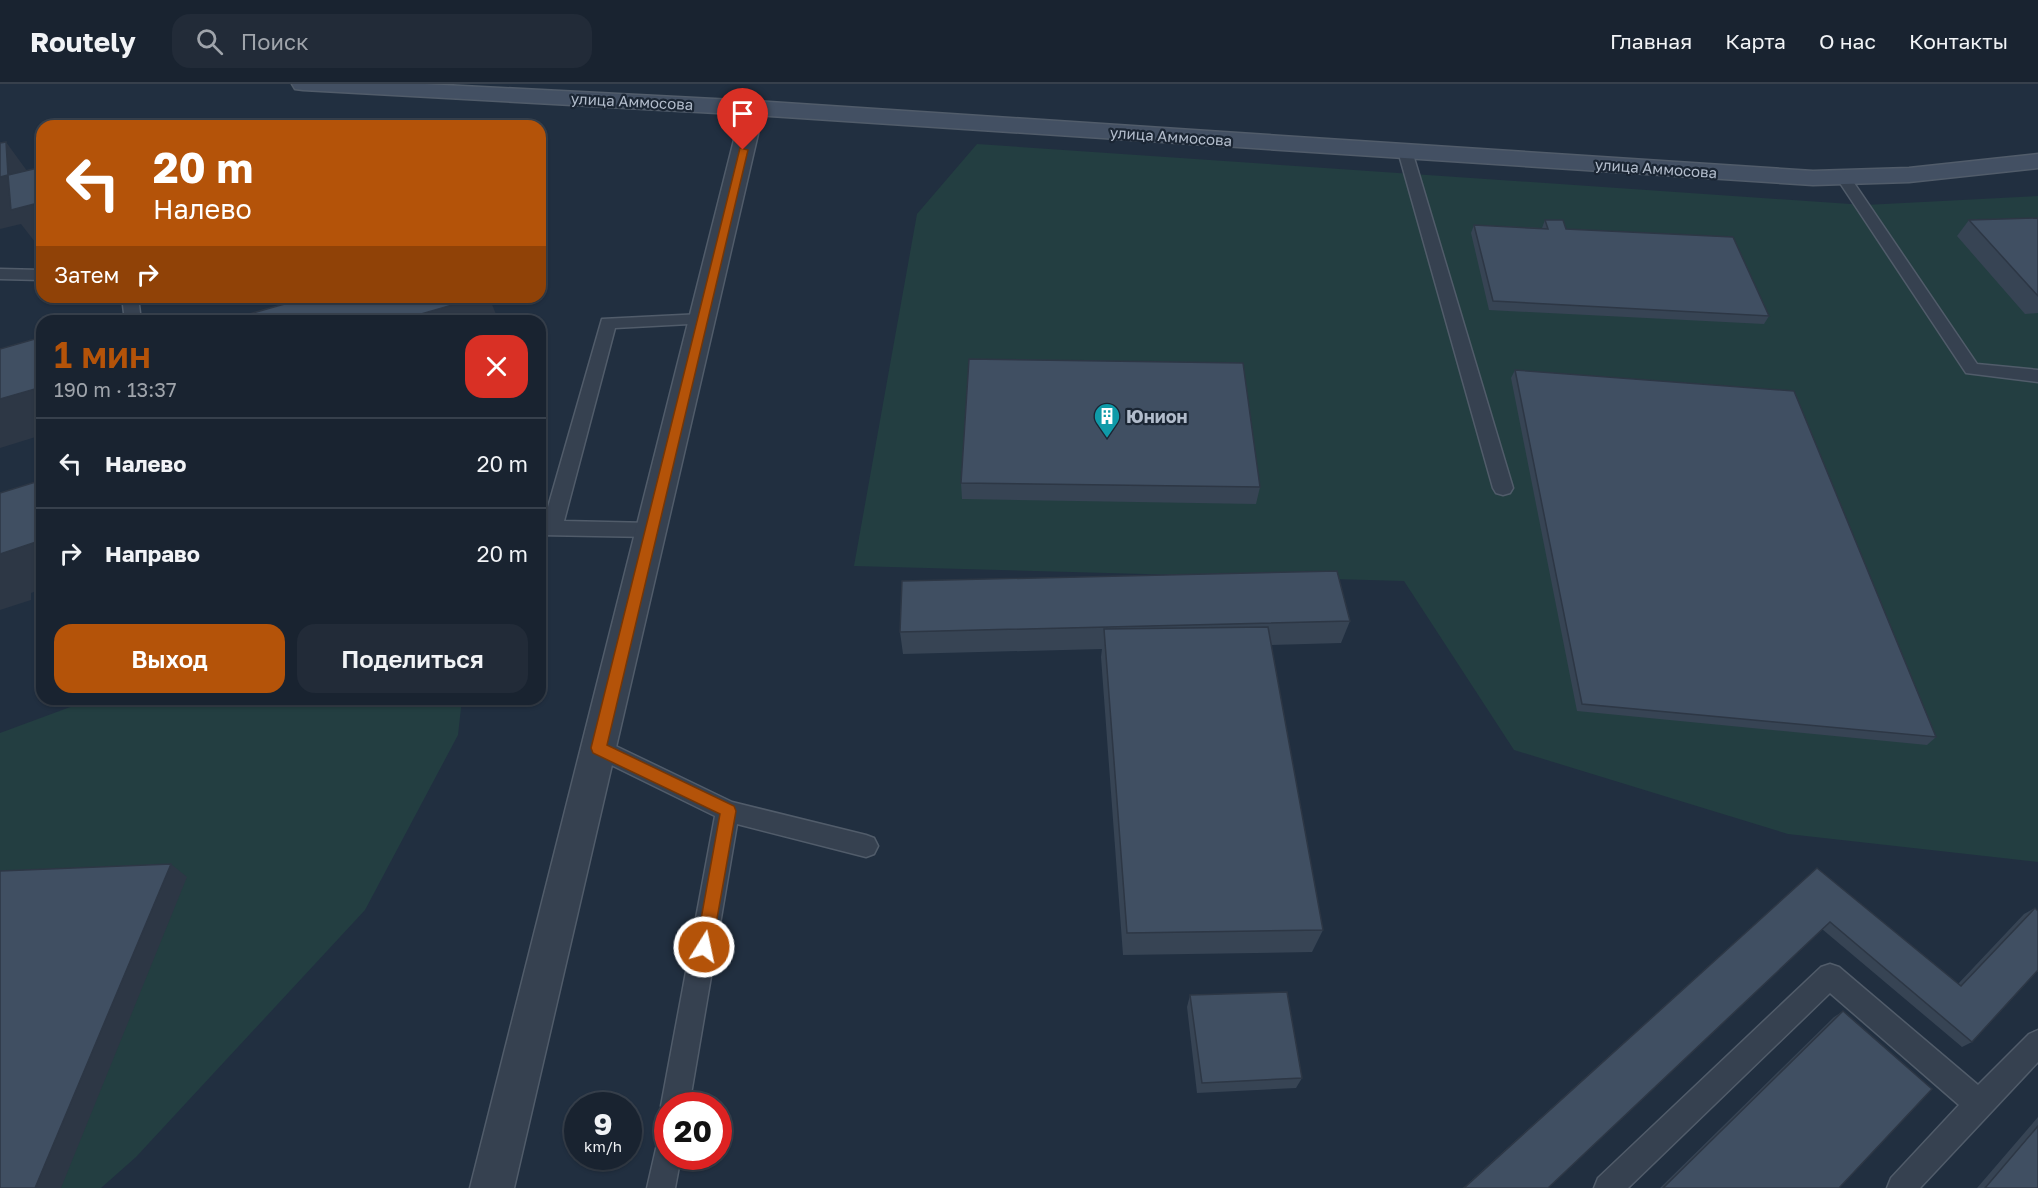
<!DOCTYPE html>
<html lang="ru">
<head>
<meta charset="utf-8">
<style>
  :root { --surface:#192330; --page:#222b38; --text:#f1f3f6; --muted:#9fa4ab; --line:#37404c; --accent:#b45309 }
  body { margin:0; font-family:"Golos Text",sans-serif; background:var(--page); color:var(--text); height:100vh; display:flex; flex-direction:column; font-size:22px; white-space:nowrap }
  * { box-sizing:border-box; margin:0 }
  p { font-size:20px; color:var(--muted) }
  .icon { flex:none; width:33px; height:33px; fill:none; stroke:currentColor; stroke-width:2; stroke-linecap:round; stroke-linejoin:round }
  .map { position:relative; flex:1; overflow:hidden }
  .side { position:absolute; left:36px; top:231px; width:510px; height:390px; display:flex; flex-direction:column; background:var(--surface); border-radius:18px; box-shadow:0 2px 4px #0004,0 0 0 2px var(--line) }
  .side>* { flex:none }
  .guide { position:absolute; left:36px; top:36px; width:510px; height:183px; border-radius:18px; box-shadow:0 2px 4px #0004,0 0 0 2px var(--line); background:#b45309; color:#fff; overflow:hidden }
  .speed { position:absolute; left:564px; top:1008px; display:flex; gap:12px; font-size:30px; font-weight:700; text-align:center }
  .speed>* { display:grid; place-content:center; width:78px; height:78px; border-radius:50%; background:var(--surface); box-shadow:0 2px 4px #0004,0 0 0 2px var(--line); line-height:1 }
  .speed small { font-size:15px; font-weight:400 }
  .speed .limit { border:9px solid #d22; background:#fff; color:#111 }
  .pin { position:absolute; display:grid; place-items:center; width:51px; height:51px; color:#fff; margin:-62px -26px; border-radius:50% 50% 50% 0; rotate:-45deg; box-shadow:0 0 6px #0007 }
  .pin .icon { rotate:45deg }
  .me { position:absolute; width:66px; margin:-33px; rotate:10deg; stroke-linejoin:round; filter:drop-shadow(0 0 4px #0008) }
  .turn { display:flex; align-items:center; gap:21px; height:126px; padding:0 18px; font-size:27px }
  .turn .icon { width:78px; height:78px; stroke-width:2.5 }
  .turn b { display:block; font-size:42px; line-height:51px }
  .then { display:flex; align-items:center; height:57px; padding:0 18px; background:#0003; gap:12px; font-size:22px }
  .round { display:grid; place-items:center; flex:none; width:63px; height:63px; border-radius:18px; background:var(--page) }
  .overview { display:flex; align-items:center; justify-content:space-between; height:102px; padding:0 18px }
  h1 { font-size:36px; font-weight:600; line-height:45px; color:var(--accent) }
  .primary-button { display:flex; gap:12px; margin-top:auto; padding:12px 18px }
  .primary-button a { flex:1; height:69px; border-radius:18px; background:var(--accent); color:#fff; font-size:24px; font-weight:600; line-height:69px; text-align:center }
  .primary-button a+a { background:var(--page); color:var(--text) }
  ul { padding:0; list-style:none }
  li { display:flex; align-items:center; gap:18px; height:90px; padding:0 18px; border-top:2px solid var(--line) }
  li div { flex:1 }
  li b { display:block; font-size:22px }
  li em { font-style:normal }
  header { display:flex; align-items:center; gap:36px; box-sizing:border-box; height:84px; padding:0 30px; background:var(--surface); border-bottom:2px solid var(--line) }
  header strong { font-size:28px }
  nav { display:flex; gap:33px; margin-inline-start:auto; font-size:21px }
  .search { width:420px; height:54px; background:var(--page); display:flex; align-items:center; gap:15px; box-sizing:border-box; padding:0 21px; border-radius:18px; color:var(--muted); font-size:22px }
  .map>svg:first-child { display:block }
  .green { fill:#233e41 }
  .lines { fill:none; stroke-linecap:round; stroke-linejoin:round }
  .lane-casing { stroke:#515c6a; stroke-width:3 }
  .street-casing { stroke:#515c6a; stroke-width:3 }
  .secondary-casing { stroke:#515c6a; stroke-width:3 }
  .lane { fill:#364150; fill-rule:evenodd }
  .street { fill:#364150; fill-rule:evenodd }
  .secondary { fill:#435063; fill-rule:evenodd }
  .wall { fill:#374454 }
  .shaded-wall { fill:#2d3745 }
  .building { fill:#404f62; stroke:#2d3745; stroke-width:1.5 }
  .route { fill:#b45309; stroke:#753606; stroke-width:1.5 }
  .labels { text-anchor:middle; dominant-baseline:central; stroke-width:4.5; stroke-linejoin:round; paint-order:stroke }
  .far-street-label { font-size:15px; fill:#b2bccb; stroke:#1b2634 }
  .poi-label { font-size:18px; font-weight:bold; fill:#b2bccb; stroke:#1b2634; text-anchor:start }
</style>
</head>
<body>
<header>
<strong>Routely</strong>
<div class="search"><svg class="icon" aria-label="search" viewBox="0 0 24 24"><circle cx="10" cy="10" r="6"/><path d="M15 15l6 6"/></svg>Поиск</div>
<nav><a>Главная</a><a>Карта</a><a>О нас</a><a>Контакты</a></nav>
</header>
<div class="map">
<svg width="2038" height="1104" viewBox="0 0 2038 1104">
  <rect width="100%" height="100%" fill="#212f40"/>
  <!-- green -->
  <path class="green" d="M 977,60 L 1865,121 L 2038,112 L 2038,778 L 1788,750 L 1514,666 L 1404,497 L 854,482 L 917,130 Z
    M 92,615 L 462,615 L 458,651 L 365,826 L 136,1073 L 101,1104 L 0,1104 L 0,649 Z"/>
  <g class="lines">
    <!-- lane casing -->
    <g class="lane-casing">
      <path id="lane" d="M 1405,63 L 1412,67 L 1513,404 L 1510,409 L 1503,411 L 1496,409 L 1493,404 L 1398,67 Z
        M 1843,89 L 1848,90 L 1977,280 L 2038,286 L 2038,298 L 1966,289 L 1836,93 Z
        M 0,185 L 42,186 L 42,196 L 0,195 Z
        M 122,213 L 138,213 L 141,237 L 125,237 Z
        M 702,230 L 708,231 L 710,235 L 708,239 L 615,244 L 564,437 L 651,439 L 658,441 L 661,446 L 658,451 L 651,453 L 540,451 L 540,437 L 544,437 L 602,235 Z
        M 599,654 L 732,718 L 866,751 L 874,754 L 878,762 L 874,770 L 866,773 L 737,740 L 689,1022 L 668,1022 L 668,1033 L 661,1022 L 715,732 L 591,671 L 588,664 L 591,657 Z
        M 1830,880 L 1839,883 L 1978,1001 L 2029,950 L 2038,946 L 2038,978 L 1920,1104 L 1887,1104 L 1891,1094 L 1959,1021 L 1830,909 L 1628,1104 L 1594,1104 L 1598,1094 L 1821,883 Z
        M 668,1052 L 668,1072 L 681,1072 L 675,1104 L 647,1104 L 658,1056 Z"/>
    </g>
    <!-- street casing -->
    <g class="street-casing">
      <path id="street" d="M 753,17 L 761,19 L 764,24 L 514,1104 L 470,1104 L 742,24 L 745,19 Z"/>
    </g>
    <!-- secondary casing -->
    <g class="secondary-casing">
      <path id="secondary" d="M 292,0 L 424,0 L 753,17 L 1813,87 L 1909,84 L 2038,70 L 2038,84 L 1909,98 L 1813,101 L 753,31 L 303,6 L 295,5 Z"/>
    </g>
    <!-- lane -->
    <use href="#lane" class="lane"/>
    <!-- street -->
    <use href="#street" class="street"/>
    <!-- secondary -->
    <use href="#secondary" class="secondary"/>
  </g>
  <!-- wall -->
  <path class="wall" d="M 2038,134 L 2038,229 L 2025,230 L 1957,152 L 1969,136 Z
    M 1545,136 L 1769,232 L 1764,240 L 1489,226 L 1471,149 L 1474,141 L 1542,144 Z
    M 1515,286 L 1936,653 L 1927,661 L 1577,627 L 1511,294 Z
    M 961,399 L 1260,403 L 1256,420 L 962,415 Z
    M 1350,537 L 1341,559 L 1271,561 L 1323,846 L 1312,868 L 1123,871 L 1101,573 L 1102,565 L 903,570 L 900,548 Z
    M 1817,784 L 1958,900 L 2024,830 L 2035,824 L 2038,827 L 2038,888 L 2037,887 L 1972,958 L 1962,963 L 1822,845 L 1548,1104 L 1463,1104 Z
    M 1190,911 L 1302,994 L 1296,1004 L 1197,1009 L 1187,923 Z
    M 1843,927 L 1839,1104 L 1660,1104 L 1834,933 Z
    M 2038,1033 L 2038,1104 L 1977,1104 Z"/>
  <!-- shaded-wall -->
  <path class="shaded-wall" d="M 6,58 L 38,102 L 42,118 L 42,167 L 21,140 L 0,145 L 0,93 Z
    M 480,213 L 489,213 L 498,235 L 491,237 L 397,237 Z
    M 42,303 L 42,351 L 0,364 L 0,315 Z
    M 42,456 L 42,505 L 31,509 L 31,516 L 0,526 L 0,470 Z
    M 171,780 L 187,793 L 61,1104 L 35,1104 Z"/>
  <!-- building -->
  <path class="building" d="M 6,58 L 8,91 L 42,83 L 42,118 L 11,126 L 8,91 L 0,93 L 0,59 Z
    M 2038,134 L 2038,212 L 1969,136 Z
    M 1545,136 L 1563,136 L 1566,145 L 1733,153 L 1769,232 L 1493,217 L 1474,141 L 1548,145 Z
    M 309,213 L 480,213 L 397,237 L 236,237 L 235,234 Z
    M 501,231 L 503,237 L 479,237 Z
    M 42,253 L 42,303 L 0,315 L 0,265 Z
    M 969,275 L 1243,279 L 1260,403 L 961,399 Z
    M 1515,286 L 1794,307 L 1936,653 L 1582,620 Z
    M 42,396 L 42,456 L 0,470 L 0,409 Z
    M 1337,487 L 1350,537 L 900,548 L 902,497 Z
    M 1268,543 L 1323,846 L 1127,849 L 1104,545 Z
    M 171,780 L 35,1104 L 0,1104 L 0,787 Z
    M 1817,784 L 1961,902 L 2035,824 L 2038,827 L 2038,886 L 1972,958 L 1830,838 L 1548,1104 L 1464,1104 Z
    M 1287,908 L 1302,994 L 1202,999 L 1190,911 Z
    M 1843,927 L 1932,1005 L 1839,1104 L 1663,1104 Z
    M 2038,1042 L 2038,1104 L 1985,1104 Z"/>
  <!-- route -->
  <path class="route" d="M 740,64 L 748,66 L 607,661 L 734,722 L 736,727 L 712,863 L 710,868 L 704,870 L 698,868 L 696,863 L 720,730 L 593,669 L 591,664 Z"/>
  <!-- icons -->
  <defs>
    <g id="building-pin" transform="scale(1.35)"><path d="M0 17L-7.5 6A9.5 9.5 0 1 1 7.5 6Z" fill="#0f9aa8" stroke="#1b2634"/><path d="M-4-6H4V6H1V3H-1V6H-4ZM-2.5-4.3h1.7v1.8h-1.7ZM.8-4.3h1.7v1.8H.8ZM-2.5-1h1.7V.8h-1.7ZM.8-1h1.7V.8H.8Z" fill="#fff"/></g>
  </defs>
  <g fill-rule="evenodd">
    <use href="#building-pin" x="1107" y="332"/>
  </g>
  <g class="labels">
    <!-- far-street labels -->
    <g class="far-street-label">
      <text transform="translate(632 17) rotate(3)">улица Аммосова</text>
      <text transform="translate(1171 52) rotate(4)">улица Аммосова</text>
      <text transform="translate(1656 84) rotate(4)">улица Аммосова</text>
    </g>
    <!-- poi labels -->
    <g class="poi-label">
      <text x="1126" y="332">Юнион</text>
    </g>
  </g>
</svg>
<div class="speed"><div>9<small>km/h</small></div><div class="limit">20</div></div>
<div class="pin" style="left:743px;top:66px;background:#d93025"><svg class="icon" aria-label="arrive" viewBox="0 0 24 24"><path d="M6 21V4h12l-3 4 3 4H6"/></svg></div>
<svg class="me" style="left:704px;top:863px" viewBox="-20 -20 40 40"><circle r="17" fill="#b45309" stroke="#fff" stroke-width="3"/><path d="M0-11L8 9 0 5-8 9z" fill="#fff"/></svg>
<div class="guide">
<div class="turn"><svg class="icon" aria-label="left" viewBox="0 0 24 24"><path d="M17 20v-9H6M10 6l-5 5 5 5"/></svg><div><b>20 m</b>Налево</div></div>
<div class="then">Затем<svg class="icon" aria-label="right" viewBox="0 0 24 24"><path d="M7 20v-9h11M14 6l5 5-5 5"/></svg></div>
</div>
<section class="side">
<div class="overview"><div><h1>1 мин</h1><p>190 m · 13:37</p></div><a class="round" style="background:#d93025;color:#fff"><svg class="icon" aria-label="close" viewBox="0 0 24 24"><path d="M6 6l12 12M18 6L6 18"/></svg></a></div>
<ul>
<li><svg class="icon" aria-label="left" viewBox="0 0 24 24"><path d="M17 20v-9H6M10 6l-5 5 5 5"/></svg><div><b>Налево</b></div><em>20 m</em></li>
<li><svg class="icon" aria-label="right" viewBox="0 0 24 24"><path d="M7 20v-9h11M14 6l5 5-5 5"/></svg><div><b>Направо</b></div><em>20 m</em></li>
</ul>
<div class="primary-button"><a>Выход</a><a>Поделиться</a></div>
</section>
</div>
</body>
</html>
